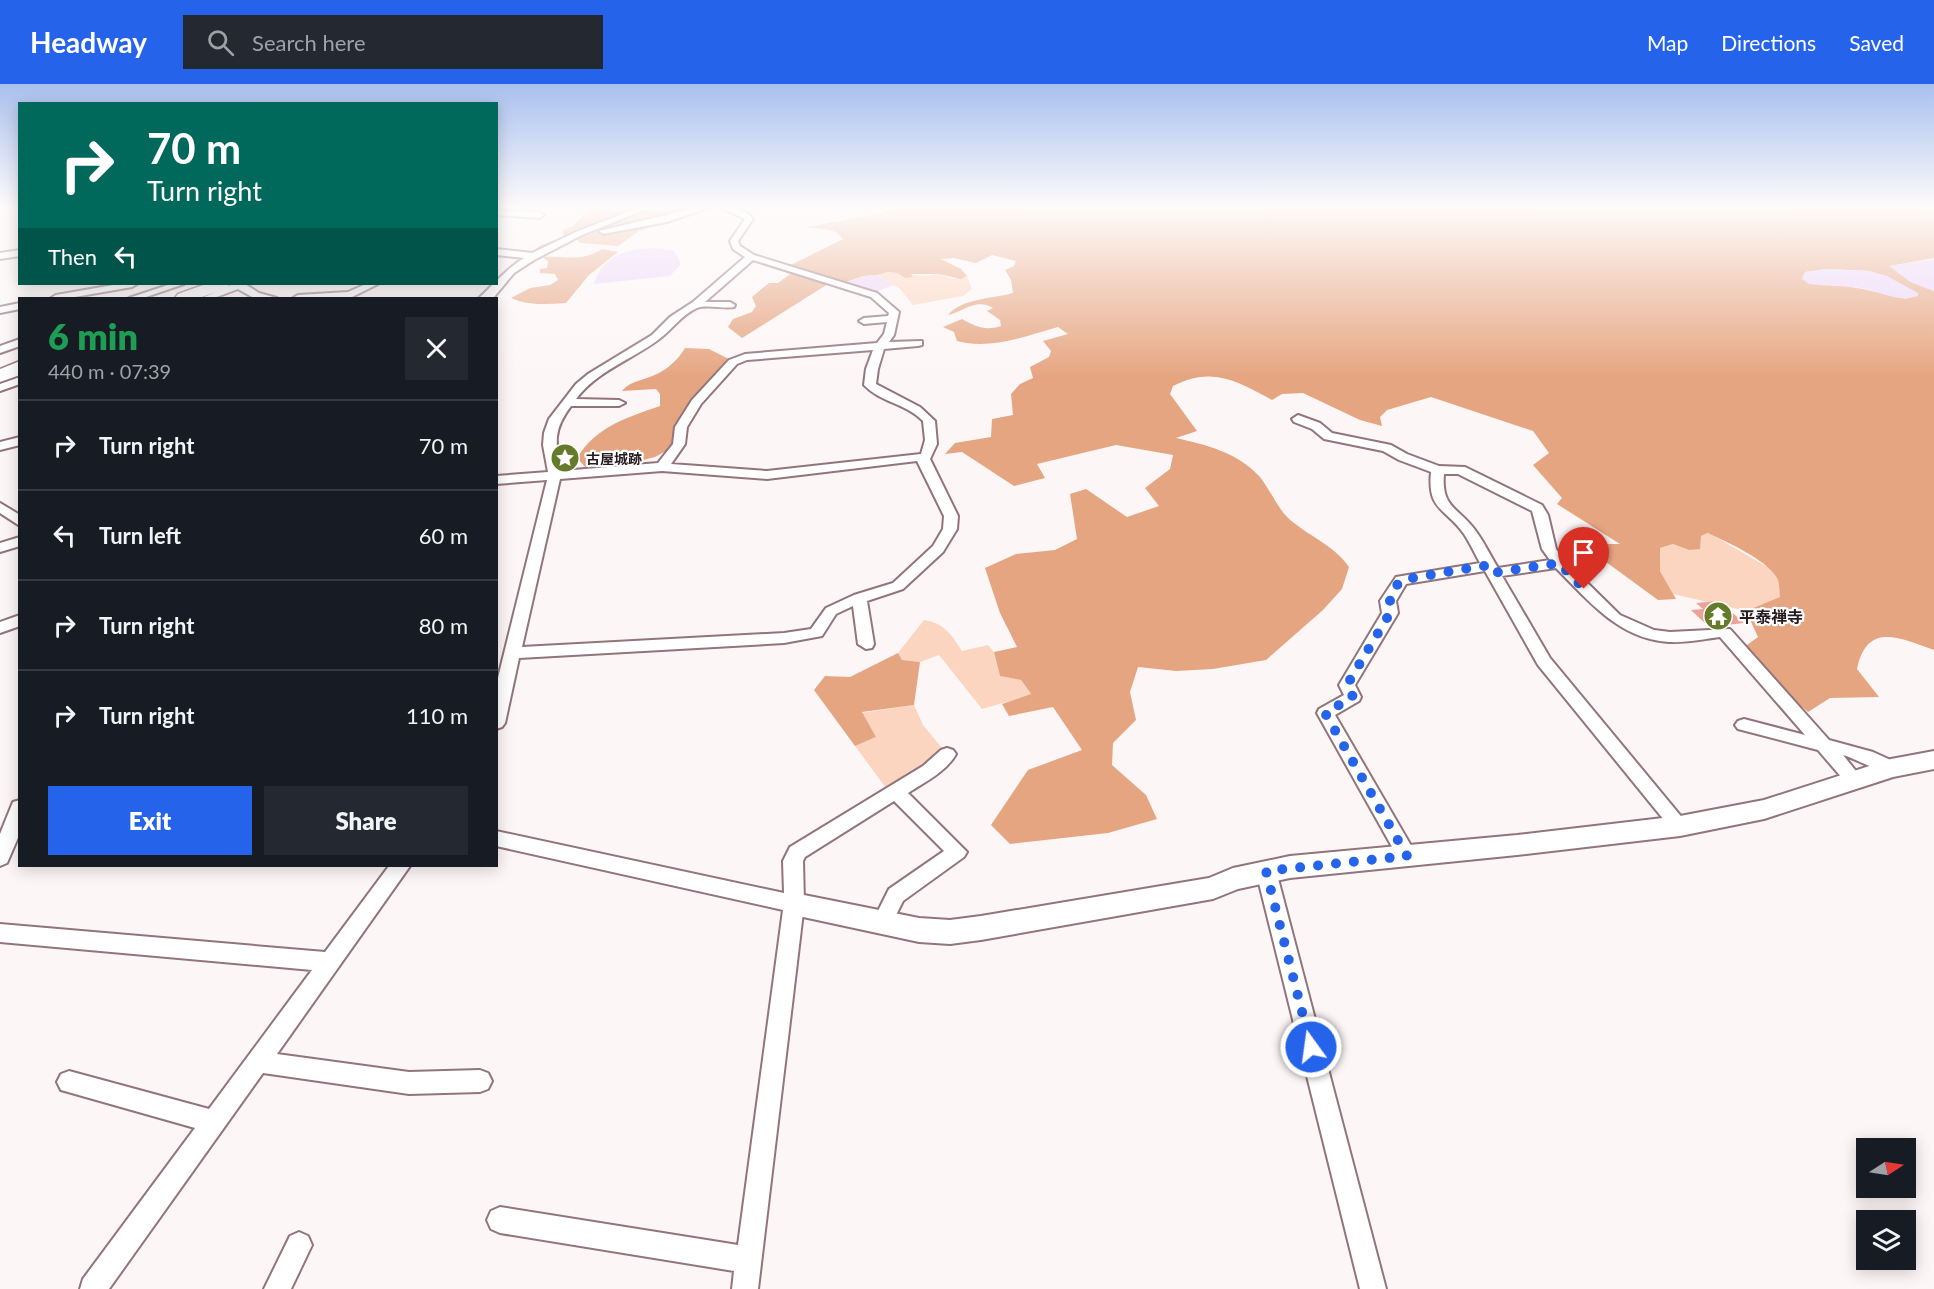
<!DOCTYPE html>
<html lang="en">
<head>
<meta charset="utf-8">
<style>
  :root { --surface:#171b24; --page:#242831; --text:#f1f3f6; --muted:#9ea1a6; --line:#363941; --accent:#2563eb }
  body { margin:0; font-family:Lato,"Noto Sans JP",sans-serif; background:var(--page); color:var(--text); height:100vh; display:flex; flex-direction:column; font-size:22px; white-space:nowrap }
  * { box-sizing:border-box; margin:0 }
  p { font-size:20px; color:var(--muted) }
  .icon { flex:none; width:33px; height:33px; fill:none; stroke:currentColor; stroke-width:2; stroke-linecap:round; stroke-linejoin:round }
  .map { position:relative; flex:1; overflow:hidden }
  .panel { position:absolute; left:18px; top:213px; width:480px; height:570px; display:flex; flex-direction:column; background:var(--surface); border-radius:0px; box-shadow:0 3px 15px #0003 }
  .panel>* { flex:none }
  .top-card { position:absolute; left:18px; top:18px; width:480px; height:183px; border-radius:0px; box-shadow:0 3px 15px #0003; background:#00695c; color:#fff; overflow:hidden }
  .needle { width:39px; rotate:78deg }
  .fabs { position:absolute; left:1856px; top:1054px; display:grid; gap:12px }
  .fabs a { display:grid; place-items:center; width:60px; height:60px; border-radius:0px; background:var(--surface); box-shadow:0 3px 15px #0003; font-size:30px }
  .pin { position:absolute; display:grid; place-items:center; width:51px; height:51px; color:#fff; margin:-62px -26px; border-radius:50% 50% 50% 0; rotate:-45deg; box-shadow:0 0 6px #0007 }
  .pin .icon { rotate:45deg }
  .me { position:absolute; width:66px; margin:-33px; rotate:346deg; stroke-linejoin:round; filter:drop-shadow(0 0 4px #0008) }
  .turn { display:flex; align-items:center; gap:21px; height:126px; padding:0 30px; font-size:27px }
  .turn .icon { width:78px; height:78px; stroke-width:2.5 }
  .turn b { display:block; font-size:42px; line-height:51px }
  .then { display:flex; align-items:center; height:57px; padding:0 30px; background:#0003; gap:12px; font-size:22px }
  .round { display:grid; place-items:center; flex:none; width:63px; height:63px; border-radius:0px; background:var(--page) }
  .summary { display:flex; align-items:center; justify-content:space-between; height:102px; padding:0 30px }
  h1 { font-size:36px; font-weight:800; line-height:45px; color:#1e9e55 }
  .action { display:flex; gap:12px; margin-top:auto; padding:12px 30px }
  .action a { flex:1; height:69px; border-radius:0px; background:var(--accent); color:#fff; font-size:24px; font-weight:800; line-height:69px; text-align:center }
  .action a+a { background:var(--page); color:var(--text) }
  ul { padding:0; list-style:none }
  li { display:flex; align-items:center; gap:18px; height:90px; padding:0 30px; border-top:2px solid var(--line) }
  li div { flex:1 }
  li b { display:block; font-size:22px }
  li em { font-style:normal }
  header { display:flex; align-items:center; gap:36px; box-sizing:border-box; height:84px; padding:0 30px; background:var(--accent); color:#fff }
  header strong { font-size:28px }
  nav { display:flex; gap:33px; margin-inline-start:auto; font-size:21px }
  .search { width:420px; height:54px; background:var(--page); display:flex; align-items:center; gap:15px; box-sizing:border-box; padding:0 21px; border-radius:0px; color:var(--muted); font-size:22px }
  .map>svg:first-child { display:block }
  .green { fill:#fcd5c0 }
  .forest { fill:#e6a581; fill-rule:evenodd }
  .water { fill:#ead3f8 }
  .building { fill:#eda199 }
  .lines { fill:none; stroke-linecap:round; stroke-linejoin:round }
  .street-casing { stroke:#92747b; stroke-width:4 }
  .secondary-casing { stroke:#92747b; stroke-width:4 }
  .highway-casing { stroke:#92747b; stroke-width:3 }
  .street { fill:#fff; fill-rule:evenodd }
  .secondary { fill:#fff; fill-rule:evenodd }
  .highway { fill:#fff; fill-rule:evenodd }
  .route { stroke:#2563eb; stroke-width:10; stroke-dasharray:0 18 }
  .labels { text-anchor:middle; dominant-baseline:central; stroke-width:4.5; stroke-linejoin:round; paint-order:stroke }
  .far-poi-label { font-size:14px; font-weight:bold; fill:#261b1e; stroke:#fff; text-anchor:start }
  .poi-label { font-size:16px; font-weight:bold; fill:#261b1e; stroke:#fff; text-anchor:start }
</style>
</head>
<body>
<header>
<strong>Headway</strong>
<div class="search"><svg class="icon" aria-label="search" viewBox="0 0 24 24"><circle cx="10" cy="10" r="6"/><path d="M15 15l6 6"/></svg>Search here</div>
<nav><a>Map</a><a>Directions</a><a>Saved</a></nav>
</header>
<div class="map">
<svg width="1934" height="1205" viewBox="0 0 1934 1205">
  <rect width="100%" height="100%" fill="#fdf6f7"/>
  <!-- green -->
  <path class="green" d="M 888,188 L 926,192 L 939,190 L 953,195 L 967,192 L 972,205 L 963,212 L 913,221 L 900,205 L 876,190 Z
    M 1709,449 L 1769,484 L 1779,496 L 1780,514 L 1746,527 L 1673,510 L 1660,487 L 1660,464 L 1673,460 L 1689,466 L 1701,452 Z
    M 924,536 C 944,539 952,551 962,567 L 988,561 L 994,568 L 1000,592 L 1021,596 L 1031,611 L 982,625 L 939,571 L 920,578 L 902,576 L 898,569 Z
    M 914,621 L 923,641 L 947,670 L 886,704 L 855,662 L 876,653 L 861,629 Z"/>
  <!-- forest -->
  <path class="forest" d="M 590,124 L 685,124 L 689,126 L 670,133 L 673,137 L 639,147 L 618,162 L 581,159 L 575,154 L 554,160 L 560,166 L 535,167 L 539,162 L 563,153 L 563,146 L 573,142 Z
    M 864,124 L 1934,124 L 1934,174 L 1890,182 L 1911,198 L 1934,207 L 1934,566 C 1900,554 1867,537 1857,585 L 1879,613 L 1830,614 L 1808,628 C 1785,608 1766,585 1743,564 L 1758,553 L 1746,527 L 1780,513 C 1779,507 1780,499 1777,494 C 1766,475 1728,459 1708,449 L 1701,452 L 1700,465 L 1689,466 L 1673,460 L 1660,464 L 1660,487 L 1676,515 L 1658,516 L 1591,467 L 1599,460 L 1620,460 L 1557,420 L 1562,414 L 1533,381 L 1549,369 L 1533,347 L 1431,313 L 1387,326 L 1380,333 L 1382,342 L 1360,336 L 1303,309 L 1282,310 L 1272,316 C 1237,297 1212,282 1173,302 L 1170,310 L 1197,347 L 1176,354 C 1206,361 1237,368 1259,392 C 1270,405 1276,422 1288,434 C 1308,452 1334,461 1349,483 L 1342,505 L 1323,526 L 1266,576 L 1213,585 L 1176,587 L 1138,583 L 1130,608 L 1136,636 L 1113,659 L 1112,681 L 1146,711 L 1157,735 L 1108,749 L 1010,760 L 991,741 L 1028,686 L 1082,666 L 1053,623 L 1009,632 L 1002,620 L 1031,610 L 1021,596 L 1000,592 L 994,568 L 1017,563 L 1000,529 L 985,484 L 1016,470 L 1055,466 L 1077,455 L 1070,410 L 1086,405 L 1127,433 L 1159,422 L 1145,404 L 1170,385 L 1173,371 L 1116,361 L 1037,380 L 1045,394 L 1014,402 L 962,368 L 945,370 L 955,359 L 991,353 L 992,335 L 1013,331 L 1011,310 L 1020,300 L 1033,294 L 1030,283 L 1049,273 L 1051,267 L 1043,257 L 1068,250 L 1058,243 C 1026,252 990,266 957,257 L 954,248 L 943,243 L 962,235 C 976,243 986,247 1001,242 L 1000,236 L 987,227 L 993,224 C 976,214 965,227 948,231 C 962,214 992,215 1013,209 L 1011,196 L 1005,186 L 1014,182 L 1016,177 L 992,171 L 976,179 L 954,174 L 941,175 L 961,185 L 967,192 L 961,195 L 939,190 L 911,190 L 913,193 L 905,194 L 898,189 L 888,188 L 877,191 L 864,192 L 843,199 L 789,182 L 843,155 C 833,141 818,147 806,143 L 881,130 L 883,126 ZM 1827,185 L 1870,187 L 1907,215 L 1863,205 L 1802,195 L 1805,188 Z
    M 602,165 L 618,168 L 589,191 L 566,219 C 547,220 528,222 511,214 L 530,204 L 550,201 L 558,196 L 555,190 L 540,189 L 540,185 L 547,184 L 548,178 L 543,173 C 568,171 579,179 602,165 Z
    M 793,188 L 828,200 L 742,254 L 728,243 L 733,235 L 752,228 L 756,222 L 752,213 L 769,199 L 778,199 Z
    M 685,264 L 709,265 L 729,275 L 692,317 L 670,365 L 655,373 L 616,383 L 587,385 L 577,374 C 597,342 626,334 660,322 L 660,310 L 656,305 L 622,307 C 630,298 636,298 647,294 C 663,289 677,278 685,264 Z
    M 898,569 L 902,576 L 920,578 L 914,621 L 862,628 L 876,653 L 855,662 L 814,606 L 825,592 L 850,593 Z"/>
  <!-- water -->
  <path class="water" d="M 654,164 L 674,166 L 681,180 L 670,192 L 594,200 C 603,171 626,165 654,164 Z
    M 1934,175 L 1934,207 L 1911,198 L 1889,182 Z
    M 1827,185 L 1870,187 L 1887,192 L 1918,209 L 1918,212 C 1897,219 1882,208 1862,204 C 1844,202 1826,202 1809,200 L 1802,195 L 1805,188 Z
    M 877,191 L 894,201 L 875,208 L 843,199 L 864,192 Z"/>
  <!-- building -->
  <path class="building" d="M 1719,517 L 1744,539 L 1709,543 L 1691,526 L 1703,525 L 1696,519 Z"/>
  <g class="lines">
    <!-- street casing -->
    <g class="street-casing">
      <path id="street" d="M 637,124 L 649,124 L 582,151 L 534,176 L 514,189 L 494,213 L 479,214 C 494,200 506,185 524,174 L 496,171 L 496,165 L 532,169 L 576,148 Z
        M 695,124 L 708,124 L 667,138 L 603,150 L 599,147 Z
        M 721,124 C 733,124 746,125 753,135 L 738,157 L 740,162 L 754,171 L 877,209 L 899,228 L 894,251 L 889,258 L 922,257 L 922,261 L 918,262 L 884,265 L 878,285 L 876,300 L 920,323 L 935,337 L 937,360 L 930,375 L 958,432 L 957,445 L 943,468 L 903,505 L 867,517 L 874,560 L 872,564 L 866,565 L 858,560 L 853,522 L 836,530 L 822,552 L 784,559 L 519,574 L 505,639 L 502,643 L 496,645 L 496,602 L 547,396 L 496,400 L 496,392 L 548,388 L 543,361 L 544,349 L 549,335 L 576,300 L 588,290 L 652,251 L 670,233 L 693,218 L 745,173 L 733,165 L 730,157 L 745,135 ZM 753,176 L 871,213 L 889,229 L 888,232 L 864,234 L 859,237 L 864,240 L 887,238 L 884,250 L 877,259 L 745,270 L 729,276 L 692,316 L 675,343 L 673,360 L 658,379 L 561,387 C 555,358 553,346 571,322 L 619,322 L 625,319 L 619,316 L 576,315 C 597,287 631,276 658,256 C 672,246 681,231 697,224 C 707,220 723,225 734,223 L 735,221 L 730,218 L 705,218 ZM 873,266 L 866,285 L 864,301 C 880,318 907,320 923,337 L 925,356 L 921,370 L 767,387 L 671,380 L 685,360 L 687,343 L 701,320 L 737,280 L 747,276 ZM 917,377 L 944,432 L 943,445 L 933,462 L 893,499 L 854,511 L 826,524 L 811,545 L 784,549 L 522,563 L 560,395 L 662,387 L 767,395 Z
        M 496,126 L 540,128 L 544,131 L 540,134 L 496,131 Z
        M 20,166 L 20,172 L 0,175 L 0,169 Z
        M 119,200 L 137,200 L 132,203 L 69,214 L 51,214 L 56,211 Z
        M 171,200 L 184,200 L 143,214 L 129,214 Z
        M 233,200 L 245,200 L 259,209 L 277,214 L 254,214 L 238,205 L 214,214 L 202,214 Z
        M 366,200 L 378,200 L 350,214 L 293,214 L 298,211 L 348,208 Z
        M 20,219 L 20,225 L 0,229 L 0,223 Z
        M 20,255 L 20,262 L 0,269 L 0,262 Z
        M 20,293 L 20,300 L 0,307 L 0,300 Z
        M 1298,331 L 1320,339 L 1332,349 L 1391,361 L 1407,370 L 1439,382 L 1465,383 L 1542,421 L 1548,431 L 1556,465 L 1564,476 L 1620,531 L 1654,546 L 1670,548 L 1730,545 L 1829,656 L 1873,668 L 1897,679 L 1900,684 L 1897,689 C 1885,692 1857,675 1843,671 L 1864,697 L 1861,702 L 1855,704 L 1849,702 L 1818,666 L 1738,645 L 1735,641 L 1738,637 L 1744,635 L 1805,651 L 1720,553 C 1704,555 1686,559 1669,558 C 1619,555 1589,517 1556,484 L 1502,492 L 1550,574 L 1689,742 L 1687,747 L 1680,749 L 1673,747 L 1538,581 L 1485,487 L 1406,500 L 1396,517 L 1398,529 L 1355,601 L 1361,613 L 1359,617 L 1335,631 L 1417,772 L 1414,777 L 1407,780 L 1400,777 L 1317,629 L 1319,625 L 1344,611 L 1339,601 L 1382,529 L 1380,517 L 1396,493 L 1480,479 C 1475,470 1470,459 1464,450 C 1446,424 1427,427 1431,388 L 1399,376 L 1383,367 L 1324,355 L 1312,345 L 1294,338 L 1292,335 ZM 1444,390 L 1458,390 L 1532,427 L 1542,465 L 1550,476 L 1498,484 C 1490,471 1484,458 1475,446 C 1458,423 1441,424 1444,390 Z
        M 20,353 L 20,361 L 0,366 L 0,358 Z
        M 0,419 L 20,431 L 20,442 L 0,429 Z
        M 20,453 L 20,462 L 0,468 L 0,459 Z
        M 20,531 L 20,542 L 0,549 L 0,538 Z
        M 947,664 L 953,666 L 956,670 C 946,688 925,698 908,709 L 967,768 L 964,773 L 903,817 L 889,845 L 882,848 L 875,845 L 872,839 L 889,805 L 944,767 L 894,717 L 805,773 L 803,777 L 804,820 L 758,1205 L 732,1205 L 734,1187 L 500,1149 L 491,1145 L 487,1136 L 491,1127 L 500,1123 L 738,1161 L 783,826 L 496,762 L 496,747 L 784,809 L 783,777 L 790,763 L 923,682 L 941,666 Z
        M 20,716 L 20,749 L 7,779 L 0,782 L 0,750 L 13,718 Z
        M 1266,779 L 1273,781 L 1276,787 L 1386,1205 L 1360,1205 L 1256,787 L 1259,781 Z
        M 389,782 L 410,782 L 277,970 L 409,988 L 480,986 L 488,989 L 492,997 L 488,1005 L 480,1008 L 409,1010 L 263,989 L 109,1205 L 80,1205 L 83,1195 L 195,1044 L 61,1006 L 57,998 L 61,990 L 69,987 L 209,1025 L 312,886 L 0,858 L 0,840 L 325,868 Z
        M 299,1148 L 308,1152 L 312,1161 L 291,1205 L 264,1205 L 290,1152 Z"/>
    </g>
    <!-- secondary casing -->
    <g class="secondary-casing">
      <path id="secondary" d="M 1934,667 L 1934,685 L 1893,693 L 1764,735 L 1680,752 L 1517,771 L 1290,794 L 1238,805 L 1213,815 L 981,856 L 950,860 L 919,858 L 794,831 L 784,828 L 780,820 L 784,812 L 794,809 L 919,834 L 950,836 L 981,832 L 1209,794 L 1233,784 L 1290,772 L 1517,751 L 1680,732 L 1764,716 L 1891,675 Z"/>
    </g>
    <!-- highway casing -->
    <g class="highway-casing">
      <path id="highway" d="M 206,200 L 230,200 L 227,204 L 199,214 L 175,214 L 178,210 Z
        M 20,277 L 20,291 L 0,298 L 0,285 Z"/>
    </g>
    <!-- street -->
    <use href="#street" class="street"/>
    <!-- secondary -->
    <use href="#secondary" class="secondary"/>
    <!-- highway -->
    <use href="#highway" class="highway"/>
  </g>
  <!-- sky -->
  <linearGradient id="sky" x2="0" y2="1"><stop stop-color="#a9c0ee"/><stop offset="0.42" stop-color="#fefbfb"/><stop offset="1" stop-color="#fefbfb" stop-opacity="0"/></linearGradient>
  <rect width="1934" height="293" fill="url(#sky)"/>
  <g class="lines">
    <!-- route -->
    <path class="route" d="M 1311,963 L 1266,787 L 1407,772 L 1325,629 L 1353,613 L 1347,601 L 1390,529 C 1388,516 1392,507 1401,496 L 1482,482 L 1489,482 L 1493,489 L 1559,479 L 1584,505"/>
  </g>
  <!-- icons -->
  <defs>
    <g id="sight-disc" transform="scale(1.5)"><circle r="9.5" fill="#657a2b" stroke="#fff"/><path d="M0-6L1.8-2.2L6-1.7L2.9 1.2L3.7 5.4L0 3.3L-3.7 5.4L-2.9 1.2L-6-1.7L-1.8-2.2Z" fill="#fff"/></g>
    <g id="temple-disc" transform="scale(1.5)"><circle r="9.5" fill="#657a2b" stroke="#fff"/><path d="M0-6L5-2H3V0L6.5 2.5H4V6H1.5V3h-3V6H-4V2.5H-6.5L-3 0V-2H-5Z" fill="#fff"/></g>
  </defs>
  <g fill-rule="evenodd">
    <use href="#sight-disc" x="565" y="374"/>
    <use href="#temple-disc" x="1718" y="532"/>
  </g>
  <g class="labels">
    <!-- far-poi labels -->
    <g class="far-poi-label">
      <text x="586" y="374">古屋城跡</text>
    </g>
    <!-- poi labels -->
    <g class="poi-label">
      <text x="1739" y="532">平泰禅寺</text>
    </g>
  </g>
</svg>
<div class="fabs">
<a><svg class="needle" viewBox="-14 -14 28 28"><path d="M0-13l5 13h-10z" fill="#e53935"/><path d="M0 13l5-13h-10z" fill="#9ea1a6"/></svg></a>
<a><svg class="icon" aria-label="layers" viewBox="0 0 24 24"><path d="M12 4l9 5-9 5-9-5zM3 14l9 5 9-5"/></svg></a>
</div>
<div class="pin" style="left:1584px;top:505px;background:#d93025"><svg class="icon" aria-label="arrive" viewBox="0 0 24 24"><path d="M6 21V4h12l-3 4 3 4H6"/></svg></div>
<svg class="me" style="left:1311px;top:963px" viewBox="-20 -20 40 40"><circle r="17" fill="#2563eb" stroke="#fff" stroke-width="3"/><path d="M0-11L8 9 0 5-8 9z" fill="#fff"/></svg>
<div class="top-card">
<div class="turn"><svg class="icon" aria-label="right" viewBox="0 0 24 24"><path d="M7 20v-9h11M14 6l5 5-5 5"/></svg><div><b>70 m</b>Turn right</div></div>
<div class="then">Then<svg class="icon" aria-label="left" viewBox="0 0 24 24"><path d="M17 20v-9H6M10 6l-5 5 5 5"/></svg></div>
</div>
<section class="panel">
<div class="summary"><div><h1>6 min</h1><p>440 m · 07:39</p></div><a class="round"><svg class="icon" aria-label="close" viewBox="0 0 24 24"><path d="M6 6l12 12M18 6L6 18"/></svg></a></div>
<ul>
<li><svg class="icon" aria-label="right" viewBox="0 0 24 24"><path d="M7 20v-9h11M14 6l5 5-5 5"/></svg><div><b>Turn right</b></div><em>70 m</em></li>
<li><svg class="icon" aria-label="left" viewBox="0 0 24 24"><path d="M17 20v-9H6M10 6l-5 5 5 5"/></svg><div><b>Turn left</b></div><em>60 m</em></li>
<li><svg class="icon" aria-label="right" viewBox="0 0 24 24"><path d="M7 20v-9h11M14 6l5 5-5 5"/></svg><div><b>Turn right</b></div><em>80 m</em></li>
<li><svg class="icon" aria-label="right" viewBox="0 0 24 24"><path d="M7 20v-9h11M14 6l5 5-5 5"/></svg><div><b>Turn right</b></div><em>110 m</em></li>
</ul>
<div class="action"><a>Exit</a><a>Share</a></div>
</section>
</div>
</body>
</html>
